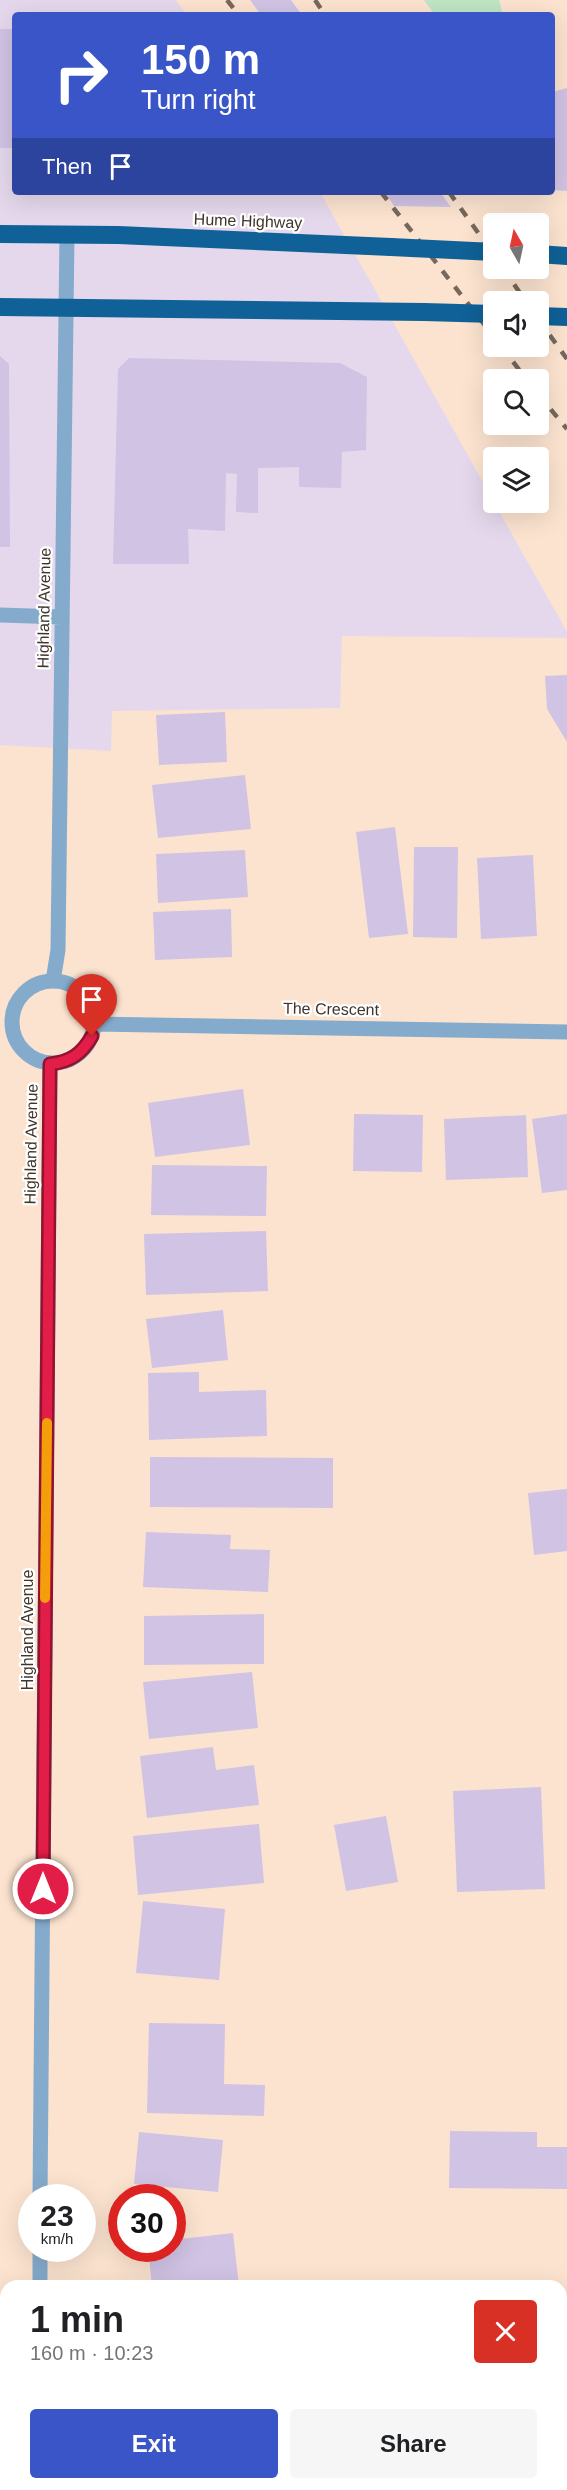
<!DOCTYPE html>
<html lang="en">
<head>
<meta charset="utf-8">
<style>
  :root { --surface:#fff; --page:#f6f6f6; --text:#202124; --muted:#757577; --accent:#3955c7 }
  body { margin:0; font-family:Arial,sans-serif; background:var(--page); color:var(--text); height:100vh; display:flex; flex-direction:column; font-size:22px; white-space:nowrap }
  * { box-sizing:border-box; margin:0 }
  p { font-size:20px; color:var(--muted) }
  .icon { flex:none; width:33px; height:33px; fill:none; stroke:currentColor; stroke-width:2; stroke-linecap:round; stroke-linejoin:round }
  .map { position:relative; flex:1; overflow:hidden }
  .panel { position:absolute; left:0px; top:2280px; width:567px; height:210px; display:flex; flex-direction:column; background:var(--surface); border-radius:18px 18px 0 0; box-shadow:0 6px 24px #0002 }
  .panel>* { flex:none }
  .top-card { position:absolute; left:12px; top:12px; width:543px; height:183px; border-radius:6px; box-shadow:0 6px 24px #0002; background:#3955c7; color:#fff; overflow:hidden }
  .needle { width:39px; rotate:351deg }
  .controls { position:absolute; left:483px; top:213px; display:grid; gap:12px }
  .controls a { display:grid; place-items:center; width:66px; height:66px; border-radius:6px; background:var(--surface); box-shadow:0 6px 24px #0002; font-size:30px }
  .speed { position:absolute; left:18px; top:2184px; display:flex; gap:12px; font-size:30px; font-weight:700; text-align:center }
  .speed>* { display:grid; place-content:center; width:78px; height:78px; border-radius:50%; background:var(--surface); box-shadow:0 6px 24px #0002; line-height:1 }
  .speed small { font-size:15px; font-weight:400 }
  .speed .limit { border:9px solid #d22; background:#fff; color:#111 }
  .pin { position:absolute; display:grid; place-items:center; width:51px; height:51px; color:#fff; margin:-62px -26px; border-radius:50% 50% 50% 0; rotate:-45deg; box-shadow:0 0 6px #0007 }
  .pin .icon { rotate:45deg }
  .me { position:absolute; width:66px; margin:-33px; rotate:0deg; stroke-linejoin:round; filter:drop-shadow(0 0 4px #0008) }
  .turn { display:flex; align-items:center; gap:21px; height:126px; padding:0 30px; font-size:27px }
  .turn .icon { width:78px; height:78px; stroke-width:2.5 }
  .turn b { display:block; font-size:42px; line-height:51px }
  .then { display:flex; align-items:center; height:57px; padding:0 30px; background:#0003; gap:12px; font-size:22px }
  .round { display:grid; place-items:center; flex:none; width:63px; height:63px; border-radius:6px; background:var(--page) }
  .head { display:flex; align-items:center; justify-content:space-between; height:102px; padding:0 30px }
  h1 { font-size:36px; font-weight:700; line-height:45px }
  .cta { display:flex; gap:12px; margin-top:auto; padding:12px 30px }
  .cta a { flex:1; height:69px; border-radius:6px; background:var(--accent); color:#fff; font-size:24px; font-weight:700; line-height:69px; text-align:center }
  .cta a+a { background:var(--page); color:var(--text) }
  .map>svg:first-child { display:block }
  .commercial { fill:#e5d8ec }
  .green { fill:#bfe5c4 }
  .building { fill:#d1c3e4 }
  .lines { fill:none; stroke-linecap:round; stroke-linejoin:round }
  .minor { stroke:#85abcc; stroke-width:15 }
  .highway { stroke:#0f6197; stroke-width:18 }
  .rail { stroke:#77685b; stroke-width:4.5; stroke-dasharray:10 10; stroke-linecap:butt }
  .highway-bridge { stroke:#0f6197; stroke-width:18 }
  .route-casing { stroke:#92132f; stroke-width:15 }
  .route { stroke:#e11d48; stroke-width:10 }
  .slow { stroke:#f59e0b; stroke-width:10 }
  .labels { text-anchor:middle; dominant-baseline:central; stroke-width:4.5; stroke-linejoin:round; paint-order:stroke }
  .street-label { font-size:16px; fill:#40352b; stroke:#fff }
</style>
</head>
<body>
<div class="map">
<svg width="567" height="2490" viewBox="0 0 567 2490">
  <rect width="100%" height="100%" fill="#fbe3cf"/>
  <!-- commercial -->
  <path class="commercial" d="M 0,0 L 176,0 L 187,15 L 15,15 L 15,192 L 320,192 L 567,632 L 567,638 L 342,636 L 340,708 L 112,711 L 111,751 L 0,745 Z"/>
  <!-- green -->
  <path class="green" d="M 424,0 L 499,0 L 503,15 L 435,15 Z"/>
  <!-- building -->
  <path class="building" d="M 250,0 L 291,0 L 302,15 L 261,15 Z
    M 0,29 L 15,29 L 15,148 L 0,148 Z
    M 567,88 L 567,191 L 552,190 L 552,92 Z
    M 385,192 L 440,192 L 451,207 L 394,206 Z
    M 0,356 L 9,364 L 10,547 L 0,547 Z
    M 129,358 L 340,363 L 367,377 L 366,450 L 342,452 L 341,488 L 299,487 L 299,467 L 258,468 L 258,513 L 236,512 L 237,474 L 226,473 L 225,531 L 188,529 L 189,564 L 113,564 L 118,369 Z
    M 567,675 L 567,742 L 547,709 L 545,676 Z
    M 225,712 L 227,762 L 159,765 L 156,715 Z
    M 245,775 L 251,829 L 158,838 L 152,785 Z
    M 395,827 L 408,934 L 369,938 L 356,832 Z
    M 414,847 L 458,847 L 457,938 L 413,937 Z
    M 245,850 L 248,897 L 158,903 L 156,854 Z
    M 533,855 L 537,936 L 481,939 L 477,858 Z
    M 231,909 L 232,957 L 155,960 L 153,912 Z
    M 243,1089 L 250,1145 L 155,1157 L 148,1103 Z
    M 354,1114 L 423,1115 L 422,1172 L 353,1171 Z
    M 567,1114 L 567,1190 L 542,1193 L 532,1119 Z
    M 526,1115 L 528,1177 L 446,1180 L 444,1119 Z
    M 152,1165 L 267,1166 L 266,1216 L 151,1215 Z
    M 266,1231 L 268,1291 L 146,1295 L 144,1234 Z
    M 223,1310 L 228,1360 L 152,1368 L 146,1319 Z
    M 199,1372 L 199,1392 L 266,1390 L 267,1436 L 149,1440 L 148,1373 Z
    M 150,1457 L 333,1458 L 333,1508 L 150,1507 Z
    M 567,1489 L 567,1551 L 534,1555 L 528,1493 Z
    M 146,1532 L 231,1535 L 230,1549 L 270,1550 L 268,1592 L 143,1587 Z
    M 264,1614 L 264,1664 L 144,1665 L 144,1616 Z
    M 252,1672 L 258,1728 L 149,1739 L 143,1682 Z
    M 213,1747 L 216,1770 L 254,1765 L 259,1805 L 147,1818 L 140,1756 Z
    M 541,1787 L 545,1889 L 457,1892 L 453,1791 Z
    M 386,1816 L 398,1882 L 346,1891 L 334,1825 Z
    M 259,1824 L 264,1883 L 138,1895 L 133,1836 Z
    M 143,1901 L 225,1909 L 219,1980 L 136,1973 Z
    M 149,2023 L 225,2024 L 224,2084 L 265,2085 L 264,2116 L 147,2113 Z
    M 450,2131 L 537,2132 L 537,2147 L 567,2147 L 567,2189 L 449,2188 Z
    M 139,2132 L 223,2140 L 218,2192 L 134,2184 Z
    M 233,2233 L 239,2286 L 152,2286 L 148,2248 L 172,2248 L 172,2240 Z
    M 561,2479 L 567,2480 L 567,2490 L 446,2490 L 446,2484 L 561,2484 Z
    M 145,2484 L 252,2484 L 253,2490 L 146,2490 Z"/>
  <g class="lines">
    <!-- minor -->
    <path class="minor" d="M 0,615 L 62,617
      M 53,981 L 58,950 L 67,235
      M12 1022a41 41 0 1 1 82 0a41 41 0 1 1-82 0Z
      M 94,1024 L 567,1032
      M 40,2198 L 50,1064
      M 40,2286 L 40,2248
      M 38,2490 L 38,2484"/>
    <!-- highway -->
    <path class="highway" d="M 0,234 L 118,235 L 391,247
      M 538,254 L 567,256
      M 0,307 L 424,312
      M 538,316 L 567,317"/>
    <!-- rail -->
    <path class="rail" d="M 227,0 L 239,15
      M 315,0 L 325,15
      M 381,192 L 494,337
      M 449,192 L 494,255
      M 503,268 L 526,302
      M 538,319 L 567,359
      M 501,346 L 527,380
      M 538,394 L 567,429"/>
    <!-- highway-bridge -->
    <path class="highway-bridge" d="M 391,247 L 494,252
      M 424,312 L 494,314"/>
  </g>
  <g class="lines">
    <!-- route casing -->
    <g class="route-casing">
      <path id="route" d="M 43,1889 L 50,1064 C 70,1062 82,1054 92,1036"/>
    </g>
    <!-- route -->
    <use href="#route" class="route"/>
    <!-- slow -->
    <path class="slow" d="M 45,1598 L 47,1423"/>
  </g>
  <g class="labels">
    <!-- street labels -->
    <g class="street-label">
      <text transform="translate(248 221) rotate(2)">Hume Highway</text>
      <text transform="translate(44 608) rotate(-89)">Highland Avenue</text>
      <text transform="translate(331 1009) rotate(1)">The Crescent</text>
      <text transform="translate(31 1144) rotate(-89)">Highland Avenue</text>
      <text transform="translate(27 1630) rotate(-90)">Highland Avenue</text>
    </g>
  </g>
</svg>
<div class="controls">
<a><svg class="needle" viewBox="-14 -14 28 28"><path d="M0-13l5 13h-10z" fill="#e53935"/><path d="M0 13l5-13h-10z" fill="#757577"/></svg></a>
<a><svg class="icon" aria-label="sound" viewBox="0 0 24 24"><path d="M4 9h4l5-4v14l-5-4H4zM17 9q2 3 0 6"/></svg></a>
<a><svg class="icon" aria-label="search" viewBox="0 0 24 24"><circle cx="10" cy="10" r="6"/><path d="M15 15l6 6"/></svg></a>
<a><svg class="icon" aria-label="layers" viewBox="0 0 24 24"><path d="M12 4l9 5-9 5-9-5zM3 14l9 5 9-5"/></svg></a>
</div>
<div class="speed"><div>23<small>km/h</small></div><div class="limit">30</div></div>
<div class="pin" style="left:92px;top:1036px;background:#d93025"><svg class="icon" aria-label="arrive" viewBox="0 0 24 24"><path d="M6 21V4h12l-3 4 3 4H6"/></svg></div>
<svg class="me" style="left:43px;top:1889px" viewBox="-20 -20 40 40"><circle r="17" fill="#e11d48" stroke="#fff" stroke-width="3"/><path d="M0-11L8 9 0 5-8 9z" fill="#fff"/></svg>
<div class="top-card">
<div class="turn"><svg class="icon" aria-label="right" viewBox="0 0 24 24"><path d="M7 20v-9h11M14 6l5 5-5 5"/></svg><div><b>150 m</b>Turn right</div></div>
<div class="then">Then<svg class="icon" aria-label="arrive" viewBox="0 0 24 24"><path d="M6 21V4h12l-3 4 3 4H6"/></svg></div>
</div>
<section class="panel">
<div class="head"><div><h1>1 min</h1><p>160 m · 10:23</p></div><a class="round" style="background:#d93025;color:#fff"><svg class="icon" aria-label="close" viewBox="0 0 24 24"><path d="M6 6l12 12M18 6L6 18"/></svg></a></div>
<div class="cta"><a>Exit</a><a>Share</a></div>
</section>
</div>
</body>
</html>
